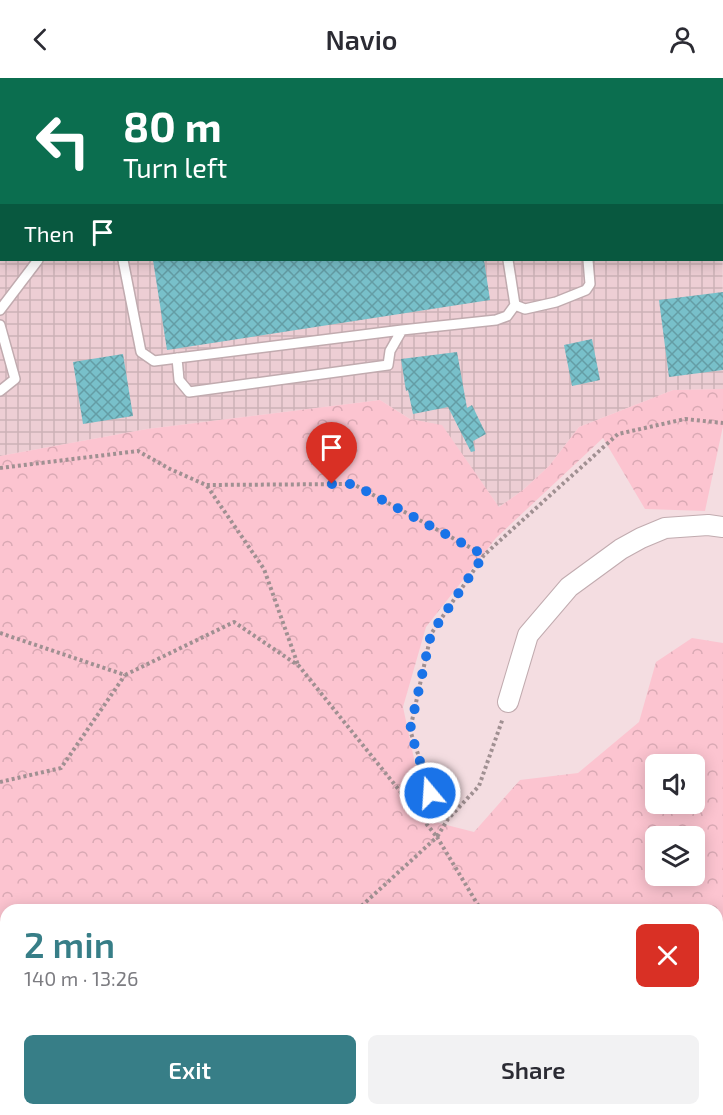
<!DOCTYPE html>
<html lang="en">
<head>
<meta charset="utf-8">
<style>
  :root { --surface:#fff; --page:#f2f2f3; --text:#2b2b33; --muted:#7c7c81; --accent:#377e87 }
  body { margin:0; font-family:"Exo 2",sans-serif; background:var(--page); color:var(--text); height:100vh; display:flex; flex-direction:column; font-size:22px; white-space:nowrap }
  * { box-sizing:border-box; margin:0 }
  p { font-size:20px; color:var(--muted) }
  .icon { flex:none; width:33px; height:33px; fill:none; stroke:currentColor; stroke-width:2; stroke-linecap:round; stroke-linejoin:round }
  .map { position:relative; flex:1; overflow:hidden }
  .drawer { position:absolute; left:0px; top:826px; width:723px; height:212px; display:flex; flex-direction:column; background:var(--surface); border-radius:18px 18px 0 0; box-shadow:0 3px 15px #0003 }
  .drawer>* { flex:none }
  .hud { position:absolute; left:0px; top:0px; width:723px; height:183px; box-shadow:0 3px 15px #0003; background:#0b6e4f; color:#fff; overflow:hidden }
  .buttons { position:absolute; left:645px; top:676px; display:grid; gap:12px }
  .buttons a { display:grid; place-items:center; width:60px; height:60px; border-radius:9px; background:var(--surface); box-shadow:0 3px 15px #0003; font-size:30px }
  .pin { position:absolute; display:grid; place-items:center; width:51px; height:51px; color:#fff; margin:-62px -26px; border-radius:50% 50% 50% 0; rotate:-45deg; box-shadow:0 0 6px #0007 }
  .pin .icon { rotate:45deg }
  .me { position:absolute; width:66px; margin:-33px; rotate:342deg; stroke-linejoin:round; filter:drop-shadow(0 0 4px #0008) }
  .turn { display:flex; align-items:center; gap:21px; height:126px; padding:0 24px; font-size:27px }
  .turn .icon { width:78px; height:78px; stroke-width:2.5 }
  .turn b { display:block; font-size:42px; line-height:51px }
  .then { display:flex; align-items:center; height:57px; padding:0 24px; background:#0003; gap:12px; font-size:22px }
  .round { display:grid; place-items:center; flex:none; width:63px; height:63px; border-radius:9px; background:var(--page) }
  .summary { display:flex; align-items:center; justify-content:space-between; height:102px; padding:0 24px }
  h1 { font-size:36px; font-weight:600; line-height:45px; color:var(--accent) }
  .button { display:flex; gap:12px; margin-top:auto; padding:12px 24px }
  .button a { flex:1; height:69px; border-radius:9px; background:var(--accent); color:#fff; font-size:24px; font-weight:600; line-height:69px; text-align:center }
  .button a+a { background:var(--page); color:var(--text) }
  header { display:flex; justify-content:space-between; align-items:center; height:78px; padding:0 24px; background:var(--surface); font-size:27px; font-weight:600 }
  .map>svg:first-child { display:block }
  .industrial { fill:url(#industrial-grid) }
  .forest { fill:url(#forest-crowns); fill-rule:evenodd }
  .building { fill:url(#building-cross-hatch) }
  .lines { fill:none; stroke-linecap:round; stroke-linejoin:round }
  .service-casing { stroke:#c1abaf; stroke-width:12 }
  .minor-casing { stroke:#c1abaf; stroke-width:22 }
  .path { stroke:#a09092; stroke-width:4; stroke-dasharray:3 3; stroke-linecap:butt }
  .service { stroke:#fff; stroke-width:9 }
  .minor { stroke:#fff; stroke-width:20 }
  .route { stroke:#1a73e8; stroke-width:10; stroke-dasharray:0 18 }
</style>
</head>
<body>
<header><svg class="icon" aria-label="back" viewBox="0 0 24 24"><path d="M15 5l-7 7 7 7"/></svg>Navio<svg class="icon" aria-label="person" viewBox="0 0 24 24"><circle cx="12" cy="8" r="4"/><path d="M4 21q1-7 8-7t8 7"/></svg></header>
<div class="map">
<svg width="723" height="1037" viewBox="0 0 723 1037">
  <defs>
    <pattern id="industrial-grid" width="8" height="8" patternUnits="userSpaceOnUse" patternTransform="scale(1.5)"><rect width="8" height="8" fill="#edced4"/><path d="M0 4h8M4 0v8" fill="none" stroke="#ccb2b7"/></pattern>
    <pattern id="forest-crowns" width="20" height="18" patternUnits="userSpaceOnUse" patternTransform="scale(1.5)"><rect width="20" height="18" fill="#fcc4d0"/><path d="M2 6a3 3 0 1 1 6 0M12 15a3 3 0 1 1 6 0" fill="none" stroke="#d9a9b4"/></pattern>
    <pattern id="building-cross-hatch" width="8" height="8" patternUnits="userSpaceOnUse" patternTransform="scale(1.5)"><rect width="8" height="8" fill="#78c0ca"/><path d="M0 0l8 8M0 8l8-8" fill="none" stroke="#649da5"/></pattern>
  </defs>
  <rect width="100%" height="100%" fill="#f4dde1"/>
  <!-- industrial -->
  <path class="industrial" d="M 0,0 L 716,0 L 717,1 L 2,2 L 2,182 L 722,182 L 722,11 L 723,311 L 673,312 L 579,349 L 549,388 L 523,412 L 499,429 L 442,348 L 410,341 L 380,322 L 147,351 L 0,378 Z"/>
  <!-- forest -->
  <path class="forest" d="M 723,311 L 723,348 L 705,433 L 645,431 L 603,360 L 496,460 L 426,549 L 403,629 L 422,718 L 439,745 L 474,754 L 520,702 L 578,695 L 639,644 L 656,584 L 692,560 L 723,565 L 723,895 L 717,891 L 717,832 L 6,832 L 6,1032 L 110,1032 L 112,1037 L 0,1037 L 0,378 L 147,351 L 380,322 L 410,341 L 442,347 L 499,429 L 523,412 L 549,388 L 579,349 L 673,312 ZM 656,687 L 694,687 L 694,726 L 656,726 ZM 656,759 L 694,759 L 694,798 L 656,798 Z"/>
  <!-- building -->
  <path class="building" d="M 153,182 L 484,182 L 490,222 L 167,272 Z
    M 723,214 L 723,292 L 669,299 L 659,222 Z
    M 592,261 L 600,302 L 572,308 L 564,267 Z
    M 457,274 L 467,330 L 472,327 L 486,356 L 473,363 L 475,373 L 471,374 L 448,329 L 413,336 L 408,312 L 406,313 L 401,281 Z
    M 123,276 L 133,338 L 83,346 L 73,284 Z"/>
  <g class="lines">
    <!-- service casing -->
    <g class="service-casing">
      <path id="service" d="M 201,0 L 202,2
        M 482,0 L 482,2
        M 581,0 L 581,2
        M 682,0 L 683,2
        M 61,2 L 62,0
        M 178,2 L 179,0
        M 0,18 L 2,17
        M 123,182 L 141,274 L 154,283 L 402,252 L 496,242 L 507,238 L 515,227 L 508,182
        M 515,227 L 525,231 L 556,224 L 586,212 L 590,206 L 588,182
        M 0,232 L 38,182
        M 0,247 L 15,301 L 0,313
        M 177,280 L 179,302 L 189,314 L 388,287 L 390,273 L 402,252
        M 189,1033 L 190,1037"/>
    </g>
    <!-- minor casing -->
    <g class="minor-casing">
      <path id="minor" d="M 508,624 L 528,557 L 569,509 L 621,471 L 641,460 L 665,450 L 708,447 L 723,449
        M 468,1037 L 469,1032"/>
    </g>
    <!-- path -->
    <path class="path" d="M 0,390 L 138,373 L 170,391 L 206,407 L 353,406 L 484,477
      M 207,408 L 264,491 L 298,587
      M 0,555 L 125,597 L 234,544 L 299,588 L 437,759 L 448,741 L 479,708 L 503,640
      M 0,704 L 61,690 L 125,597
      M 448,741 L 431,715 L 410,652 L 431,556 L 484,477 L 618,356 L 685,341 L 723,345
      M 357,832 L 437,759 L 481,832
      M 0,923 L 6,928
      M 76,1032 L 81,1037
      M 561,1032 L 561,1037
      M 96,1037 L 105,1032"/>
    <!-- service -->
    <use href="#service" class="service"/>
    <!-- minor -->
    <use href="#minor" class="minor"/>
  </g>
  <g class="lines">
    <!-- route -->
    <path class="route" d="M 332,406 L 353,406 L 484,477 L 431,556 L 410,652 L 430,715"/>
  </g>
</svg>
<div class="buttons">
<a><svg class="icon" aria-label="sound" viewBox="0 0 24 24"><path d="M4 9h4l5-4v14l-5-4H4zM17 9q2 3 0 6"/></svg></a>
<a><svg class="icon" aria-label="layers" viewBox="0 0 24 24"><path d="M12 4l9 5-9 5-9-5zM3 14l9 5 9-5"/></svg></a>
</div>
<div class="pin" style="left:332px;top:406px;background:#d93025"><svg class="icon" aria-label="arrive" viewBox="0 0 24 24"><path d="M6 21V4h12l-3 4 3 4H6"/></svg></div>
<svg class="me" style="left:430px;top:715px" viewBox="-20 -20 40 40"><circle r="17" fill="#1a73e8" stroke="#fff" stroke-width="3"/><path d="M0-11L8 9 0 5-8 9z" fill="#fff"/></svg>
<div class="hud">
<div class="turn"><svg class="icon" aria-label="left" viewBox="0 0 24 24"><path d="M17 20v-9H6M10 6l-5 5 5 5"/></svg><div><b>80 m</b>Turn left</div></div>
<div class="then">Then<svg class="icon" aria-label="arrive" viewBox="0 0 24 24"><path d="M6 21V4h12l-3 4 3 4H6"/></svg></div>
</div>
<section class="drawer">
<div class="summary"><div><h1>2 min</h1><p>140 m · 13:26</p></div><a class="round" style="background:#d93025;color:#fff"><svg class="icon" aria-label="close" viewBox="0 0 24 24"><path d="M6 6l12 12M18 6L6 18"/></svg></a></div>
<div class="button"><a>Exit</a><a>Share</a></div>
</section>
</div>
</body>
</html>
